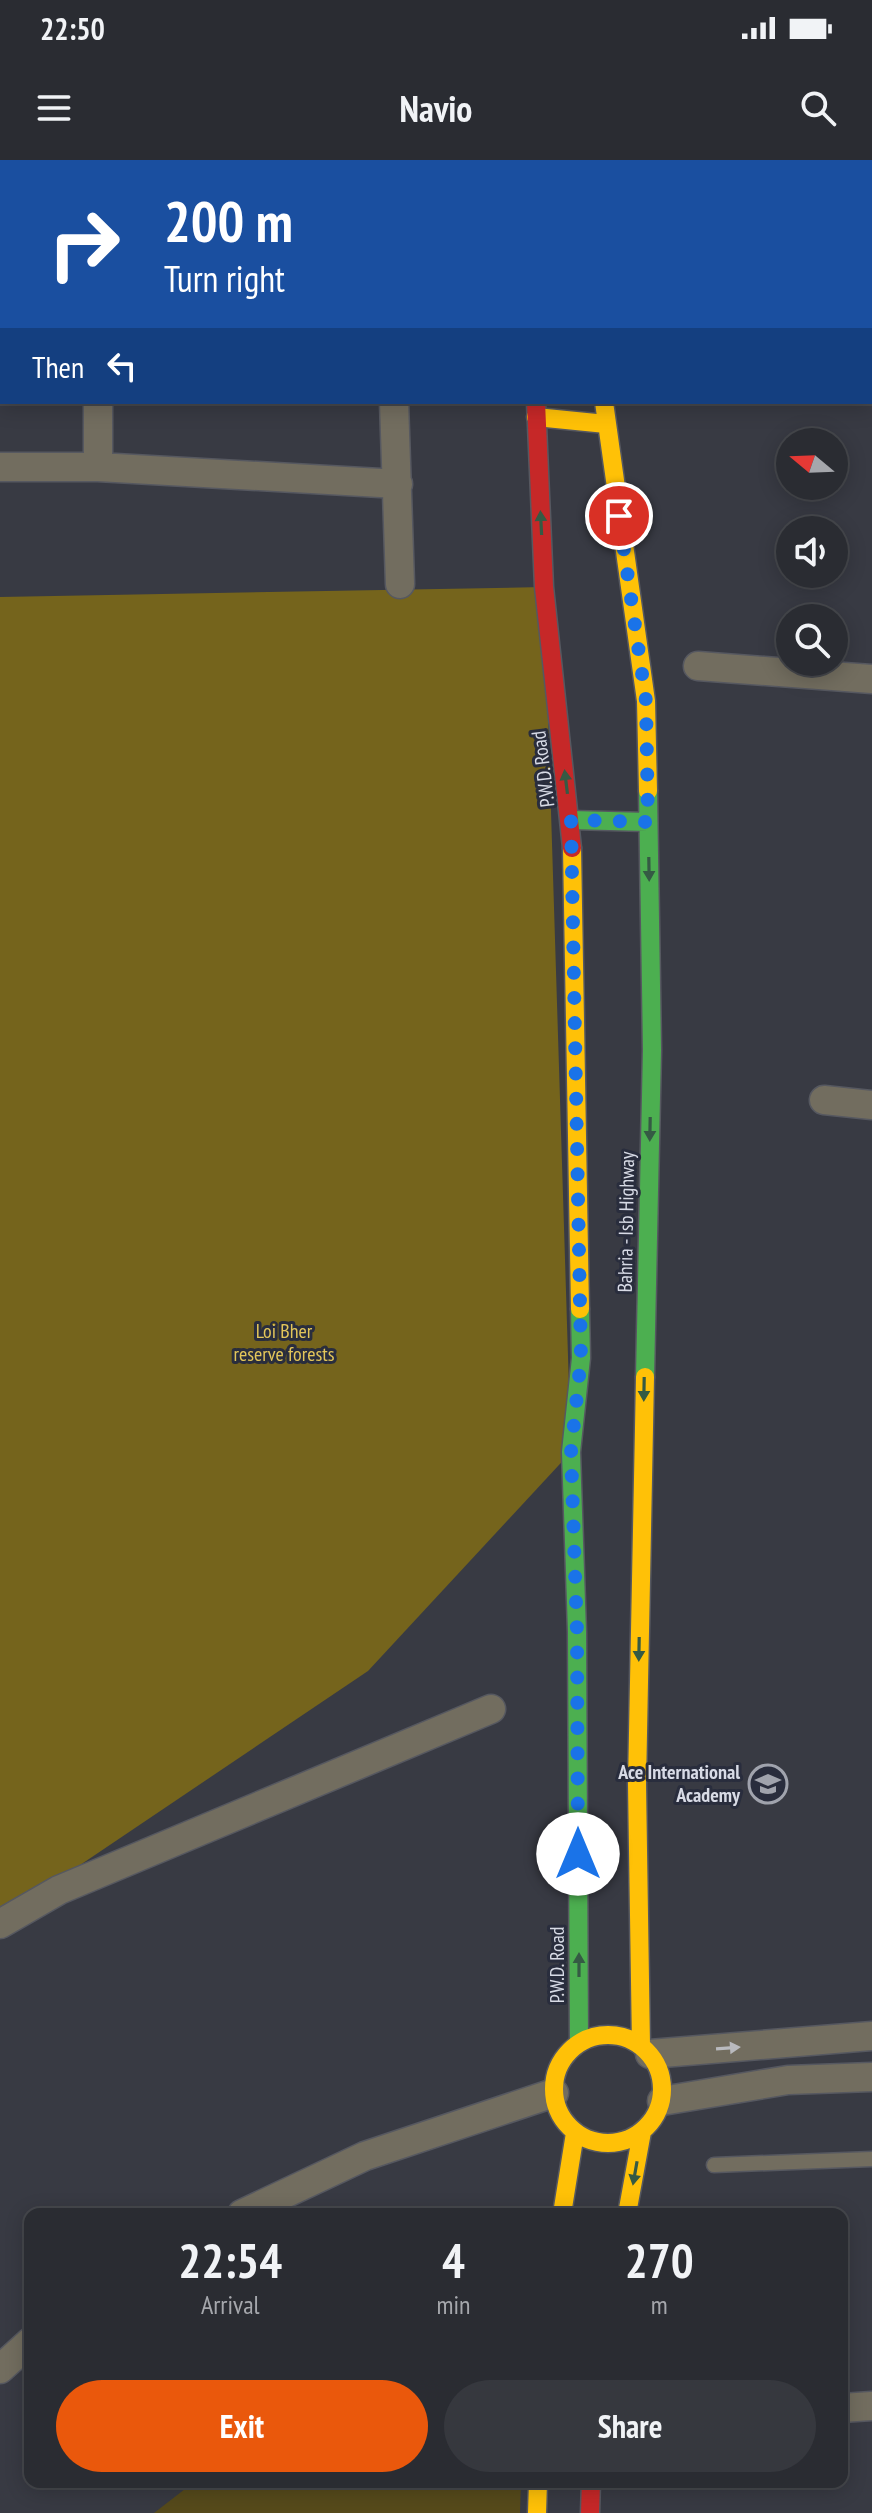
<!DOCTYPE html>
<html lang="en">
<head>
<meta charset="utf-8">
<style>
  :root { --surface:#2a2c32; --page:#36383e; --text:#f1f3f6; --muted:#a5a7ac; --line:#46484d; --accent:#ea580c }
  body { margin:0; font-family:"PT Sans Narrow",sans-serif; background:var(--page); color:var(--text); height:100vh; display:flex; flex-direction:column; font-size:30px; white-space:nowrap }
  * { box-sizing:border-box; margin:0 }
  p { font-size:26px; color:var(--muted) }
  .icon { flex:none; width:44px; height:44px; fill:none; stroke:currentColor; stroke-width:2; stroke-linecap:round; stroke-linejoin:round }
  .map { position:relative; flex:1; overflow:hidden }
  .details { position:absolute; left:24px; top:2048px; width:824px; height:280px; display:flex; flex-direction:column; background:var(--surface); border-radius:16px; box-shadow:0 4px 20px #0003,0 0 0 2px var(--line) }
  .details>* { flex:none }
  .top-card { position:absolute; left:0px; top:0px; width:872px; height:244px; box-shadow:0 4px 20px #0003,0 0 0 2px var(--line); background:#1a4fa0; color:#fff; overflow:hidden }
  .needle { width:52px; rotate:289deg }
  .fabs { position:absolute; left:776px; top:268px; display:grid; gap:16px }
  .fabs a { display:grid; place-items:center; width:72px; height:72px; border-radius:50%; background:var(--surface); box-shadow:0 4px 20px #0003,0 0 0 2px var(--line); font-size:40px }
  .pin { position:absolute; display:grid; place-items:center; width:68px; height:68px; color:#fff; margin:-34px; border:4px solid #fff; border-radius:50%; box-shadow:0 2px 8px #0007 }
  .me { position:absolute; width:88px; margin:-44px; rotate:0deg; stroke-linejoin:round; filter:drop-shadow(0 0 6px #0008) }
  .turn { display:flex; align-items:center; gap:28px; height:168px; padding:0 32px; font-size:36px }
  .turn .icon { width:104px; height:104px; stroke-width:2.5 }
  .turn b { display:block; font-size:56px; line-height:68px }
  .then { display:flex; align-items:center; height:76px; padding:0 32px; background:#0003; gap:16px; font-size:30px }
  .eta { display:flex; justify-content:space-evenly; align-items:center; height:136px; text-align:center }
  .eta b { font-size:48px; font-weight:700; line-height:56px }
  .action { display:flex; gap:16px; margin-top:auto; padding:16px 32px }
  .action a { flex:1; height:92px; border-radius:48px; background:var(--accent); color:#fff; font-size:32px; font-weight:700; line-height:92px; text-align:center }
  .action a+a { background:var(--page); color:var(--text) }
  .status { display:flex; justify-content:space-between; align-items:center; height:56px; padding:0 40px; background:var(--surface); direction:ltr }
  .status svg { height:22px; fill:currentColor }
  header { display:flex; justify-content:space-between; align-items:center; height:104px; padding:0 32px; background:var(--surface); font-size:36px; font-weight:700 }
  .map>svg:first-child { display:block }
  .green { fill:#564a1b }
  .forest { fill:#75641c }
  .lines { fill:none; stroke-linecap:round; stroke-linejoin:round }
  .lane-casing { stroke:#565860; stroke-width:17 }
  .street-casing { stroke:#565860; stroke-width:31 }
  .fast-casing { stroke:#565860; stroke-width:21 }
  .slow-casing { stroke:#565860; stroke-width:21 }
  .jam-casing { stroke:#565860; stroke-width:21 }
  .lane { stroke:#726d5f; stroke-width:14 }
  .street { stroke:#726d5f; stroke-width:28 }
  .fast { stroke:#4caf50; stroke-width:18 }
  .slow { stroke:#ffc107; stroke-width:18 }
  .jam { stroke:#c62828; stroke-width:18 }
  .oneway { fill:#355a44 }
  .oneway2 { fill:#b9babe }
  .route { stroke:#1a73e8; stroke-width:14; stroke-dasharray:0 25.2 }
  .labels { text-anchor:middle; dominant-baseline:central; stroke-width:6; stroke-linejoin:round; paint-order:stroke }
  .street-label { font-size:20px; fill:#d8dbe6; stroke:#292d3d }
  .park-label { font-size:20px; fill:#e3c65a; stroke:#292d3d }
  .poi-label { font-size:20px; font-weight:bold; fill:#d8dbe6; stroke:#292d3d; text-anchor:end }
</style>
</head>
<body>
<div class="status"><b>22:50</b><svg viewBox="0 0 49 12"><path d="M0 12V9h3v3zM5 12V6h3v6zM10 12V3h3v9zM15 12V0h3v12zM26 1h20v11H26zM47 4h2v5h-2z"/></svg></div>
<header><svg class="icon" aria-label="menu" viewBox="0 0 24 24"><path d="M4 6h16M4 12h16M4 18h16"/></svg>Navio<svg class="icon" aria-label="search" viewBox="0 0 24 24"><circle cx="10" cy="10" r="6"/><path d="M15 15l6 6"/></svg></header>
<div class="map">
<svg width="872" height="2353" viewBox="0 0 872 2353">
  <rect width="100%" height="100%" fill="#383a43"/>
  <!-- green -->
  <path class="green" d="M 194,2322 L 521,2322 L 520,2353 L 154,2353 Z"/>
  <!-- forest -->
  <path class="forest" d="M 544,427 L 571,1292 L 368,1511 L 0,1759 L 0,437 Z"/>
  <g class="lines">
    <!-- lane casing -->
    <g class="lane-casing">
      <path id="lane" d="M 714,2005 L 872,1999"/>
    </g>
    <!-- street casing -->
    <g class="street-casing">
      <path id="street" d="M 98,2 L 98,0
        M 388,2 L 388,0
        M 826,2 L 827,0
        M 0,20 L 2,20
        M 870,151 L 872,151
        M 98,242 L 98,307
        M 394,242 L 400,424
        M 0,307 L 98,307 L 398,324
        M 698,506 L 872,519
        M 824,940 L 872,945
        M 0,1764 L 59,1730 L 491,1549
        M 650,1894 L 872,1876
        M 662,1941 L 788,1920 L 872,1917
        M 242,2054 L 365,1996 L 554,1933
        M 0,2209 L 30,2182
        M 842,2248 L 872,2246"/>
    </g>
    <!-- fast casing -->
    <g class="fast-casing">
      <path id="fast" d="M 590,0 L 590,2
        M 571,660 L 648,662
        M 645,1217 L 652,890 L 648,631
        M 579,1883 L 577,1472 L 571,1292 L 581,1198 L 580,1149"/>
    </g>
    <!-- slow casing -->
    <g class="slow-casing">
      <path id="slow" d="M 522,0 L 522,2
        M 604,242 L 646,541 L 648,631
        M 536,257 L 606,264
        M 572,688 L 580,1149
        M554 1929a54 54 0 1 1 108 0a54 54 0 1 1-108 0Z
        M 641,1886 L 637,1624 L 645,1217
        M 562,2054 L 575,1973
        M 627,2054 L 642,1972
        M 537,2353 L 538,2322"/>
    </g>
    <!-- jam casing -->
    <g class="jam-casing">
      <path id="jam" d="M 536,242 L 544,427 L 572,688
        M 590,2353 L 591,2322"/>
    </g>
    <!-- lane -->
    <use href="#lane" class="lane"/>
    <!-- street -->
    <use href="#street" class="street"/>
    <!-- fast -->
    <use href="#fast" class="fast"/>
    <!-- slow -->
    <use href="#slow" class="slow"/>
    <!-- jam -->
    <use href="#jam" class="jam"/>
  </g>
  <!-- one-way arrows -->
  <defs><path id="oneway-solid" d="M-6-.8H1V-3.2L6.5 0L1 3.2V.8H-6Z" transform="scale(2)"/></defs>
  <g class="oneway">
    <use href="#oneway-solid" transform="translate(541 363) rotate(-93)"/>
    <use href="#oneway-solid" transform="translate(566 622) rotate(-97)"/>
    <use href="#oneway-solid" transform="translate(649 709) rotate(89)"/>
    <use href="#oneway-solid" transform="translate(650 969) rotate(91)"/>
    <use href="#oneway-solid" transform="translate(644 1229) rotate(91)"/>
    <use href="#oneway-solid" transform="translate(639 1489) rotate(91)"/>
    <use href="#oneway-solid" transform="translate(579 1805) rotate(-90)"/>
    <use href="#oneway-solid" transform="translate(635 2013) rotate(100)"/>
  </g>
  <use class="oneway2" href="#oneway-solid" transform="translate(728 1888) rotate(-4)"/>
  <g class="lines">
    <!-- route -->
    <path class="route" d="M 578,1694 L 577,1472 L 571,1292 L 581,1198 L 571,660 L 648,662 L 646,541 L 619,356"/>
  </g>
  <!-- icons -->
  <defs>
    <g id="school-ring" transform="scale(2)"><circle r="9.5" fill="#292d3d" stroke="#a0a3ad" stroke-width="1.5"/><path d="M0-5L7-2L0 1L-7-2ZM-4 1L0 2.5L4 1V4Q0 6-4 4Z" fill="#a0a3ad"/></g>
  </defs>
  <g fill-rule="evenodd">
    <use href="#school-ring" x="768" y="1624"/>
  </g>
  <g class="labels">
    <!-- street labels -->
    <g class="street-label">
      <text transform="translate(543 609) rotate(-97)">P.W.D. Road</text>
      <text transform="translate(626 1062) rotate(-89)">Bahria - Isb Highway</text>
      <text transform="translate(557 1805) rotate(-90)">P.W.D. Road</text>
    </g>
    <!-- park labels -->
    <g class="park-label">
      <text x="284" y="1171">Loi Bher<tspan x="284" dy="23">reserve forests</tspan></text>
    </g>
    <!-- poi labels -->
    <g class="poi-label">
      <text x="740" y="1612">Ace International<tspan x="740" dy="23">Academy</tspan></text>
    </g>
  </g>
</svg>
<div class="fabs">
<a><svg class="needle" viewBox="-14 -14 28 28"><path d="M0-13l5 13h-10z" fill="#e53935"/><path d="M0 13l5-13h-10z" fill="#a5a7ac"/></svg></a>
<a><svg class="icon" aria-label="sound" viewBox="0 0 24 24"><path d="M4 9h4l5-4v14l-5-4H4zM17 9q2 3 0 6"/></svg></a>
<a><svg class="icon" aria-label="search" viewBox="0 0 24 24"><circle cx="10" cy="10" r="6"/><path d="M15 15l6 6"/></svg></a>
</div>
<div class="pin" style="left:619px;top:356px;background:#d93025"><svg class="icon" aria-label="arrive" viewBox="0 0 24 24"><path d="M6 21V4h12l-3 4 3 4H6"/></svg></div>
<svg class="me" style="left:578px;top:1694px" viewBox="-20 -20 40 40"><circle r="19" fill="#fff"/><path d="M0-13L10 11 0 6-10 11z" fill="#1a73e8"/></svg>
<div class="top-card">
<div class="turn"><svg class="icon" aria-label="right" viewBox="0 0 24 24"><path d="M7 20v-9h11M14 6l5 5-5 5"/></svg><div><b>200 m</b>Turn right</div></div>
<div class="then">Then<svg class="icon" aria-label="left" viewBox="0 0 24 24"><path d="M17 20v-9H6M10 6l-5 5 5 5"/></svg></div>
</div>
<section class="details">
<div class="eta">
<div><b>22:54</b><p>Arrival</p></div>
<div><b>4</b><p>min</p></div>
<div><b>270</b><p>m</p></div>
</div>
<div class="action"><a>Exit</a><a>Share</a></div>
</section>
</div>
</body>
</html>
